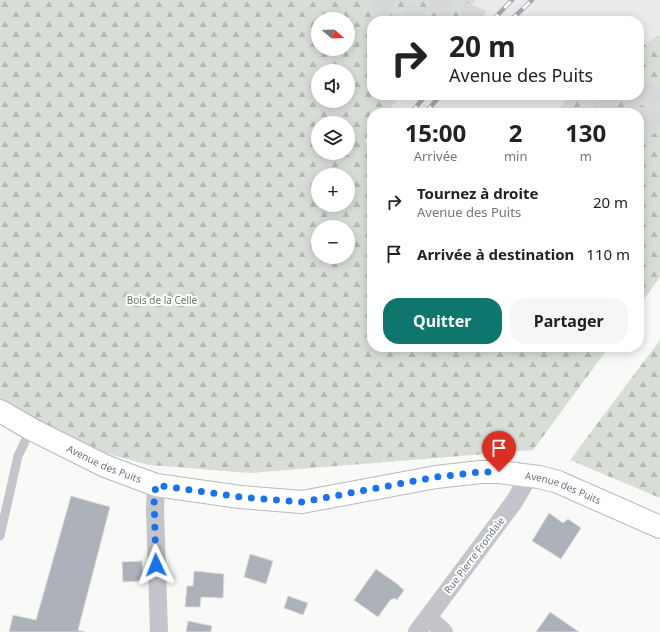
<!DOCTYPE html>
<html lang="fr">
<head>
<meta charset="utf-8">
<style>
  :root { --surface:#fff; --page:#f6f6f6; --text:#222; --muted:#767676; --accent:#0f766e }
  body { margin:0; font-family:"Noto Sans",sans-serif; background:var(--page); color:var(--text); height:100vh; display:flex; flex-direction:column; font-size:15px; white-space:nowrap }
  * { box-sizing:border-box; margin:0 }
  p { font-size:13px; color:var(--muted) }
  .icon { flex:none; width:22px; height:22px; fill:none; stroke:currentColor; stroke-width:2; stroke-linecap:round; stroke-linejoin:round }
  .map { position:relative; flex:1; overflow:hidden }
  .drawer { position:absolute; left:367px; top:108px; width:277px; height:244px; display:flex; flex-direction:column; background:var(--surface); border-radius:16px; box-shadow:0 2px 10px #0003 }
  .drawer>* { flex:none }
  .hud { position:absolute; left:367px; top:16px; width:277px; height:84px; border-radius:16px; box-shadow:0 2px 10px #0003; background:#fff; color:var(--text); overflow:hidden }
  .needle { width:26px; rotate:109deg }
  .controls { position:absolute; left:311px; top:12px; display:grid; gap:8px }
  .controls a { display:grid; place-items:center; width:44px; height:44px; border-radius:50%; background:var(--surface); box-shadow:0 2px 10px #0003; font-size:20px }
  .pin { position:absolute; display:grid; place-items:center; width:34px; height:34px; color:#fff; margin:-41px -17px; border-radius:50% 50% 50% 0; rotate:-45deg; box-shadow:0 0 4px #0007 }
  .pin .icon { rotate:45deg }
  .me { position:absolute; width:44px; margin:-22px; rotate:358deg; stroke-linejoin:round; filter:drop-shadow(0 0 3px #0008) }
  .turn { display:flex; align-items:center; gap:14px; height:84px; padding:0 16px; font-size:18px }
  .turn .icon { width:52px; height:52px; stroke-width:2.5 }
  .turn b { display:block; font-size:28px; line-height:34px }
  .eta { display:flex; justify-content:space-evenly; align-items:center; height:68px; text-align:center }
  .eta b { font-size:24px; font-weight:700; line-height:28px }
  .action { display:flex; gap:8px; margin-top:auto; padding:8px 16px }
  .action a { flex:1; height:46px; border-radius:16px; background:var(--accent); color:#fff; font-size:16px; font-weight:700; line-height:46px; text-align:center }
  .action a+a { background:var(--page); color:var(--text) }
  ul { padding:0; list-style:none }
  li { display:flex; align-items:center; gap:12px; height:52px; padding:0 16px }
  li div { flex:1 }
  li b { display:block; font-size:15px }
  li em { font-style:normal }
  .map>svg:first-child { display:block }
  .built { fill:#eaeaea }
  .forest { fill:url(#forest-firs); fill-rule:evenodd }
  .building { fill:#adb1b9; stroke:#dbdbd9 }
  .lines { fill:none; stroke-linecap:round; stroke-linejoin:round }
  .highway-tunnel { stroke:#d6d8da; stroke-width:22; stroke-dasharray:22 11; stroke-linecap:butt }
  .secondary-casing { stroke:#b6b9be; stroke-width:24 }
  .lane { stroke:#c3c5ca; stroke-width:9 }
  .street { stroke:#c3c5ca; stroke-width:18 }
  .secondary { stroke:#fff; stroke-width:22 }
  .rail-casing { stroke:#a5a8af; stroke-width:4.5 }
  .rail { stroke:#fff; stroke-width:3; stroke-dasharray:9; stroke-linecap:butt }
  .route { stroke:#1a73e8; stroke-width:7; stroke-dasharray:0 12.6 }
  .labels { text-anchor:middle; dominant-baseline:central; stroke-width:4; stroke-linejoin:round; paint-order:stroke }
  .park-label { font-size:10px; fill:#657866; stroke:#fff }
  .street-label { font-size:10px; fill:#6b7485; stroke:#fff }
</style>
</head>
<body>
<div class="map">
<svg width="660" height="632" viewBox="0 0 660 632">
  <defs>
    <pattern id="forest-firs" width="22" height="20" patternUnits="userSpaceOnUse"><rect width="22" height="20" fill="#d8ded7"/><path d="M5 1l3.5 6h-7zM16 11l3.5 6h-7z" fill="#b3b9b4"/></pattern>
  </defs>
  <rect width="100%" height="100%" fill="#f9f9f7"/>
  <!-- built -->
  <path class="built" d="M 476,0 L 660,0 L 660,34 L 639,48 L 639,21 L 459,21 Z
    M 401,95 L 570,95 L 555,113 L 387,113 Z"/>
  <!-- forest -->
  <path class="forest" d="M 0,0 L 476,0 L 459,21 L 372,21 L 372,95 L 401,95 L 387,113 L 372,113 L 372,133 L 365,141 L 372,148 L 372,347 L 609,347 L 533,450 L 251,473 L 149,465 L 108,454 L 15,409 L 0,400 ZM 318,19 L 348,19 L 348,49 L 318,49 ZM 318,71 L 348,71 L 348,101 L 318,101 ZM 318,123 L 348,123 L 348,153 L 318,153 ZM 318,175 L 348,175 L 348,205 L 318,205 ZM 318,227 L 348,227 L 348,257 L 318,257 Z
    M 660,34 L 660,277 L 639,306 L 639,113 L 555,113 L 570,95 L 639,95 L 639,48 Z
    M 660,340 L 660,498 L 570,460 Z"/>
  <!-- building -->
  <path class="building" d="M 71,496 L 110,507 L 78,630 L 85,632 L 9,632 L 13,615 L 36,620 Z
    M 549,513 L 563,523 L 568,519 L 581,528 L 561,559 L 532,541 Z
    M 250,554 L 273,561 L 266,584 L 244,577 Z
    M 142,561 L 143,581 L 123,582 L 122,562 Z
    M 376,569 L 400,586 L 399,586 L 404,590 L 397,600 L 394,598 L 392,600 L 391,599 L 378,617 L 354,600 Z
    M 194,571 L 224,574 L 223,598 L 201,597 L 200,607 L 185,607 L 187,586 L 193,586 Z
    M 288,596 L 308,603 L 303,615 L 284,608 Z
    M 550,612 L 579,632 L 536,632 Z
    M 188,621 L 212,626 L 211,632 L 186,632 Z"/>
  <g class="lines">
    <!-- highway-tunnel -->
    <path class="highway-tunnel" d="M 373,0 L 426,21
      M 431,0 L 482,21
      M 639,91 L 660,102
      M 599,95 L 634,113
      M 639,115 L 660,126"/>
    <!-- secondary casing -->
    <g class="secondary-casing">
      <g id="secondary">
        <path id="s1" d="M 0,411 L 31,429 L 105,466 L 156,485 L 240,497 L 302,502 L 436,477 L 481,472 L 499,472 L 539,477 L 558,482 L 660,527"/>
      </g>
    </g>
    <!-- lane -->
    <path class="lane" d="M 0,536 L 18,456 L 31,429"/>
    <!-- street -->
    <path class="street" d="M 156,485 L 155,510 L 159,632
      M 428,617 L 444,632
      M 417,632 L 514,502 L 529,476"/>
    <!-- secondary -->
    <use href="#secondary" class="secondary"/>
    <!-- rail casing -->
    <g class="rail-casing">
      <path id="rail" d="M 492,21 L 512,0
        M 510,21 L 532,0
        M 411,113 L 426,95
        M 425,113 L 441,95"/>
    </g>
    <!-- rail -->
    <use href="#rail" class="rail"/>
  </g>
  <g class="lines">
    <!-- route -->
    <path class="route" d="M 156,565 L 154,499 L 156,485 L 240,497 L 302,502 L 436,477 L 481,472 L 499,472"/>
  </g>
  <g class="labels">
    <!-- park labels -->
    <g class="park-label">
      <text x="162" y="300">Bois de la Celle</text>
    </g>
    <!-- street labels -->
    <g class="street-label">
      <text stroke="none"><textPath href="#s1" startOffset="117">Avenue des Puits</textPath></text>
      <text stroke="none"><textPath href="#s1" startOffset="586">Avenue des Puits</textPath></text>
      <text transform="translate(474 555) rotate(-53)">Rue Pierre Frondaie</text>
    </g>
  </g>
</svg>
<div class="controls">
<a><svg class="needle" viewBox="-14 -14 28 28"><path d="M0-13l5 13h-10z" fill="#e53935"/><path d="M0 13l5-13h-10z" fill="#767676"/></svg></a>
<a><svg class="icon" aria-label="sound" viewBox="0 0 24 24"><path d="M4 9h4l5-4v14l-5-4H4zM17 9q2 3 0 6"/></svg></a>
<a><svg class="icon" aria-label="layers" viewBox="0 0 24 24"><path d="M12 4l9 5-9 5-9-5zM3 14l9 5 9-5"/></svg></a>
<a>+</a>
<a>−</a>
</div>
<div class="pin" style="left:499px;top:472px;background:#d93025"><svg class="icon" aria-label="arrive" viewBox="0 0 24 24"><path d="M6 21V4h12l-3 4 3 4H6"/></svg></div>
<svg class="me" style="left:156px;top:565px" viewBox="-20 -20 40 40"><path d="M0-17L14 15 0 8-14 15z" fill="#1a73e8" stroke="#fff" stroke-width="4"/></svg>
<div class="hud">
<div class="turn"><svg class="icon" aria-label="right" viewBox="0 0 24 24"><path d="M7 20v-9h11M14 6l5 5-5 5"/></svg><div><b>20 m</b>Avenue des Puits</div></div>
</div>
<section class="drawer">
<div class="eta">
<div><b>15:00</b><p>Arrivée</p></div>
<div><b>2</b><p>min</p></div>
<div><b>130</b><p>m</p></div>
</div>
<ul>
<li><svg class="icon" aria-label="right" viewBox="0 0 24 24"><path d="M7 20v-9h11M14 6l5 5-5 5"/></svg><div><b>Tournez à droite</b><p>Avenue des Puits</p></div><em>20 m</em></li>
<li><svg class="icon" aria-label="arrive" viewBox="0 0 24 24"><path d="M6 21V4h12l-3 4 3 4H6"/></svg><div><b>Arrivée à destination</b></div><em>110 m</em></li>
</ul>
<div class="action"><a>Quitter</a><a>Partager</a></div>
</section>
</div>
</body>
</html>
